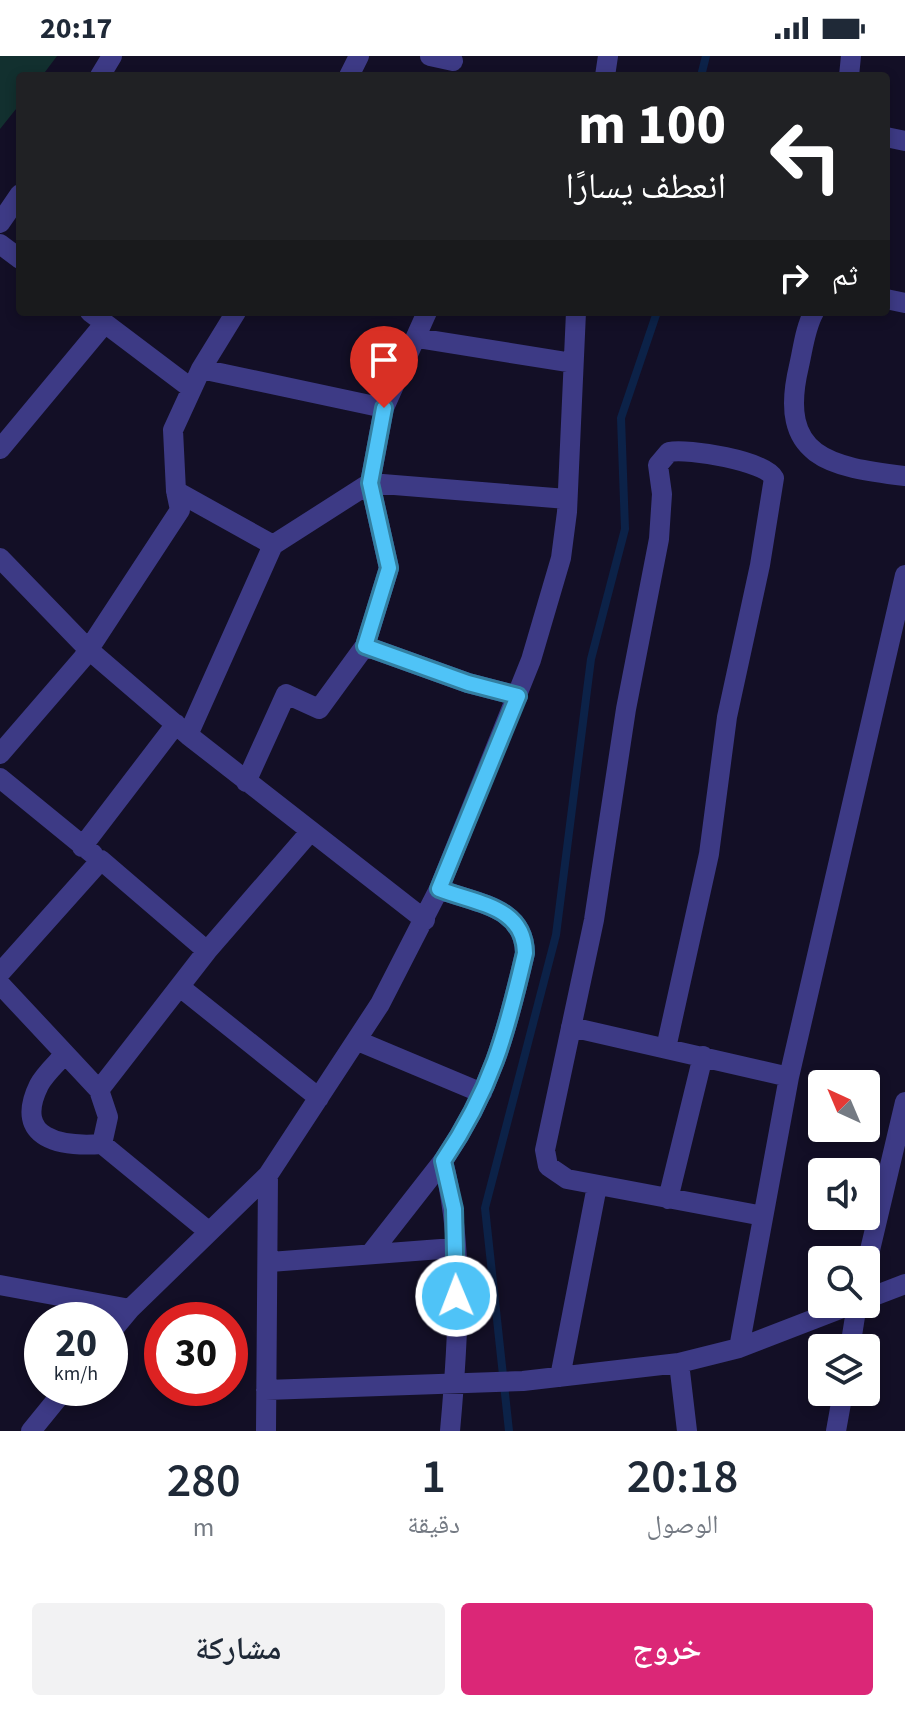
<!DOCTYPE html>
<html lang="ar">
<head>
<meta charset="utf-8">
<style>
  :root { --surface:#fff; --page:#f2f2f3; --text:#1f2937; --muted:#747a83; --accent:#db2777 }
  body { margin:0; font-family:"Source Sans 3","Noto Naskh Arabic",sans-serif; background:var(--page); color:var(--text); direction:rtl; height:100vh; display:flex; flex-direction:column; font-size:30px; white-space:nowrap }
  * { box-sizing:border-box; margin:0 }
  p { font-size:26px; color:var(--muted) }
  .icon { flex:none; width:44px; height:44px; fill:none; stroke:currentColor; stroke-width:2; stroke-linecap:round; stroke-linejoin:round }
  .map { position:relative; height:1375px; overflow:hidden; direction:ltr }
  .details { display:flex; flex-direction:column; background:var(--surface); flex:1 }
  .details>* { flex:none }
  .top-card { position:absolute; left:16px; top:16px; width:874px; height:244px; border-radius:8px; box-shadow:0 4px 12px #0003; direction:rtl; background:#202124; color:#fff; overflow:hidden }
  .needle { width:52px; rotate:316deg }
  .buttons { position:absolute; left:808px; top:1014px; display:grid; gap:16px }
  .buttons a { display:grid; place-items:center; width:72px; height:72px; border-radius:8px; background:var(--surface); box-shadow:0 4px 12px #0003; font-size:40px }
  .speed { position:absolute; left:24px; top:1246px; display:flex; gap:16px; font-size:40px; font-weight:700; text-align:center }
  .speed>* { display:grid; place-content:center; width:104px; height:104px; border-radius:50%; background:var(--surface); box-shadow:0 4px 12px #0003; line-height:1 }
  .speed small { font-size:20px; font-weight:400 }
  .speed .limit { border:12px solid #d22; background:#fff; color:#111 }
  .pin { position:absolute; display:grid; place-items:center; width:68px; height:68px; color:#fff; margin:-82px -34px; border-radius:50% 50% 50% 0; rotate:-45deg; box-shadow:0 0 8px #0007 }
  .pin .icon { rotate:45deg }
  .me { position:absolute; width:88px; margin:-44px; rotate:359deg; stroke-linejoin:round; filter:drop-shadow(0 0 6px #0008) }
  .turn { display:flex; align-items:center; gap:28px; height:168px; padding:0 32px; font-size:36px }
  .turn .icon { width:104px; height:104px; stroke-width:2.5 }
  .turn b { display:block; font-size:56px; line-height:68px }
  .then { display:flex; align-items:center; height:76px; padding:0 32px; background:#0003; gap:16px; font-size:30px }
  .eta { display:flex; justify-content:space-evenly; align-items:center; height:136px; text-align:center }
  .eta b { font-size:48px; font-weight:600; line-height:56px }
  .cta { display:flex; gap:16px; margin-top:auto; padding:16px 32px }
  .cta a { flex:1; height:92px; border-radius:8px; background:var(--accent); color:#fff; font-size:32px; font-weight:600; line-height:92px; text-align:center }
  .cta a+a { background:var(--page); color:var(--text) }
  .status { display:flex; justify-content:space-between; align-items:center; height:56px; padding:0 40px; background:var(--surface); direction:ltr }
  .status svg { height:22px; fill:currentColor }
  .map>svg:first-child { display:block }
  .green { fill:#12302f }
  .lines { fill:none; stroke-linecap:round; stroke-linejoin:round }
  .stream { stroke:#0c2248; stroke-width:8 }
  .minor { stroke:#3d3a85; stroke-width:20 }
  .route-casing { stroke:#337fa1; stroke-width:20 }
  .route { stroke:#4fc3f7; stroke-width:14 }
</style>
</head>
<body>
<div class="status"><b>20:17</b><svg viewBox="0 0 49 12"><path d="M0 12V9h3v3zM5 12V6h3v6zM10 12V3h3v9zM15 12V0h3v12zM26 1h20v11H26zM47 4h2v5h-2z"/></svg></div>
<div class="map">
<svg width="905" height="1375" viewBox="0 0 905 1375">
  <rect width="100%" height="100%" fill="#130f26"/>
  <!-- green -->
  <path class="green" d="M 0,0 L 57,0 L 42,20 L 20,20 L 20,48 L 0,73 Z"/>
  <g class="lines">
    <!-- stream -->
    <path class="stream" d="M 701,20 L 706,0
      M 509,1375 L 485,1152 L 556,879 L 591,603 L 625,473 L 621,362 L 657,256"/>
    <!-- minor -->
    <path class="minor" d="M 430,0 L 453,5
      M 100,20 L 112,0
      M 349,20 L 359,0
      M 605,20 L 608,0
      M 849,20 L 851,0
      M 886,81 L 905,85
      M 0,167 L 20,138
      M 0,188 L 20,203
      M 886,243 L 905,247
      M 90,256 L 192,333
      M 236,256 L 201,313 L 173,374 L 176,435 L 273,489
      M 814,256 C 805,272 803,293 799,310 C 777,402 830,411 905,420
      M 417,282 L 573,307
      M 201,313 L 384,352
      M 0,393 L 105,267
      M 0,502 L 89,594 L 188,679 L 425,864
      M 365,590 L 468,627 L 518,640
      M 188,679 L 273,489 L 370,427 L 567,443
      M 0,698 L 83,602 L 180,454 L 176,435
      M 0,722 L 93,798
      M 246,726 L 286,638 L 319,653 L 365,590 L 389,512 L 370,427 L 384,352 L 427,256
      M 82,791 L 176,668
      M 439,833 C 477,848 524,850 525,897 C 506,979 491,1034 443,1105 C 465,1191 458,1287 450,1375
      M 0,917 L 101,804 L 207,895
      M 0,928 L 99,1034
      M 180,931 L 319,1042
      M 571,971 L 789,1021
      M 358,985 L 482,1037
      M 666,992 L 709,798 L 727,661 L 760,509 L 774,422 C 766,405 688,392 669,396 L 658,409 L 662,438 L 659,483 L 626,653 L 594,864 L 545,1094 L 548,1110 L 567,1123 L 763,1160
      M 64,999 C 56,1008 44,1019 39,1029 C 12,1084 63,1091 102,1088
      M 668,1143 L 703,1000
      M 208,1175 L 102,1088 L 108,1061 L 99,1034 L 207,895 L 310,776
      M 371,1197 L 443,1105
      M 270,1206 L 454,1192
      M 866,1211 L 905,1046
      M 0,1229 L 130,1253
      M 866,1243 L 905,1228
      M 110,1277 L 130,1253 L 268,1119 L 380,948 L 439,833 L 531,604 L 561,502 L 567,456 L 576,256
      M 739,1292 L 789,1021 L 905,519
      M 850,1292 L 857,1248
      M 679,1307 L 687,1375
      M 560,1321 L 597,1130
      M 266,1334 L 523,1325 L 679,1307 L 739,1292 L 853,1248
      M 31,1375 L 66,1332
      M 266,1375 L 268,1119
      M 836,1375 L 843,1336"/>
  </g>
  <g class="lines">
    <!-- route casing -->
    <g class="route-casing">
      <path id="route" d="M 384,352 L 370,427 L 389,512 L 365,590 L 468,627 L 518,640 L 439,833 C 477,848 524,850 525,897 C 506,979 491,1034 443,1105 L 454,1153 L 456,1240"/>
    </g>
    <!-- route -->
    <use href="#route" class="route"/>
  </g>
</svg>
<div class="buttons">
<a><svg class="needle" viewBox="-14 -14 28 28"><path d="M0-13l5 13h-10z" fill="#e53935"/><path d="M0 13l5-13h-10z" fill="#747a83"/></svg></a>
<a><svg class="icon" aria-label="sound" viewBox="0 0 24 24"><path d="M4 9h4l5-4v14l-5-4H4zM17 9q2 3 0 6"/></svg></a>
<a><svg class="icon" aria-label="search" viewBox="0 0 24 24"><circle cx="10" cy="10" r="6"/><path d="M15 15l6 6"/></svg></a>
<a><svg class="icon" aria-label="layers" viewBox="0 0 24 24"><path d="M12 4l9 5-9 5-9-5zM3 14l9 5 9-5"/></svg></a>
</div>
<div class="speed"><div>20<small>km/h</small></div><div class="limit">30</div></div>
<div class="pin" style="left:384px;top:352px;background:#d93025"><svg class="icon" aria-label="arrive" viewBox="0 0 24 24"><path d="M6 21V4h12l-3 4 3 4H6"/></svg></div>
<svg class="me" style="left:456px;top:1240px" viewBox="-20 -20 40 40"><circle r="17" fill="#4fc3f7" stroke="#fff" stroke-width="3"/><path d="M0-11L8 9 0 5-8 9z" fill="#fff"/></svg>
<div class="top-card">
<div class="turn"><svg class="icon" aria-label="left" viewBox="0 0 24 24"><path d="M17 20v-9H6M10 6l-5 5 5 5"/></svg><div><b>100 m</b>انعطف يسارًا</div></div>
<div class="then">ثم<svg class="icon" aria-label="right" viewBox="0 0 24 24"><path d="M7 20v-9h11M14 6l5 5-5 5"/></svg></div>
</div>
</div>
<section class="details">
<div class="eta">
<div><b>20:18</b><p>الوصول</p></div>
<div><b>1</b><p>دقيقة</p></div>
<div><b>280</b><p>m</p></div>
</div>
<div class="cta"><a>خروج</a><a>مشاركة</a></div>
</section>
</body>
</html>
